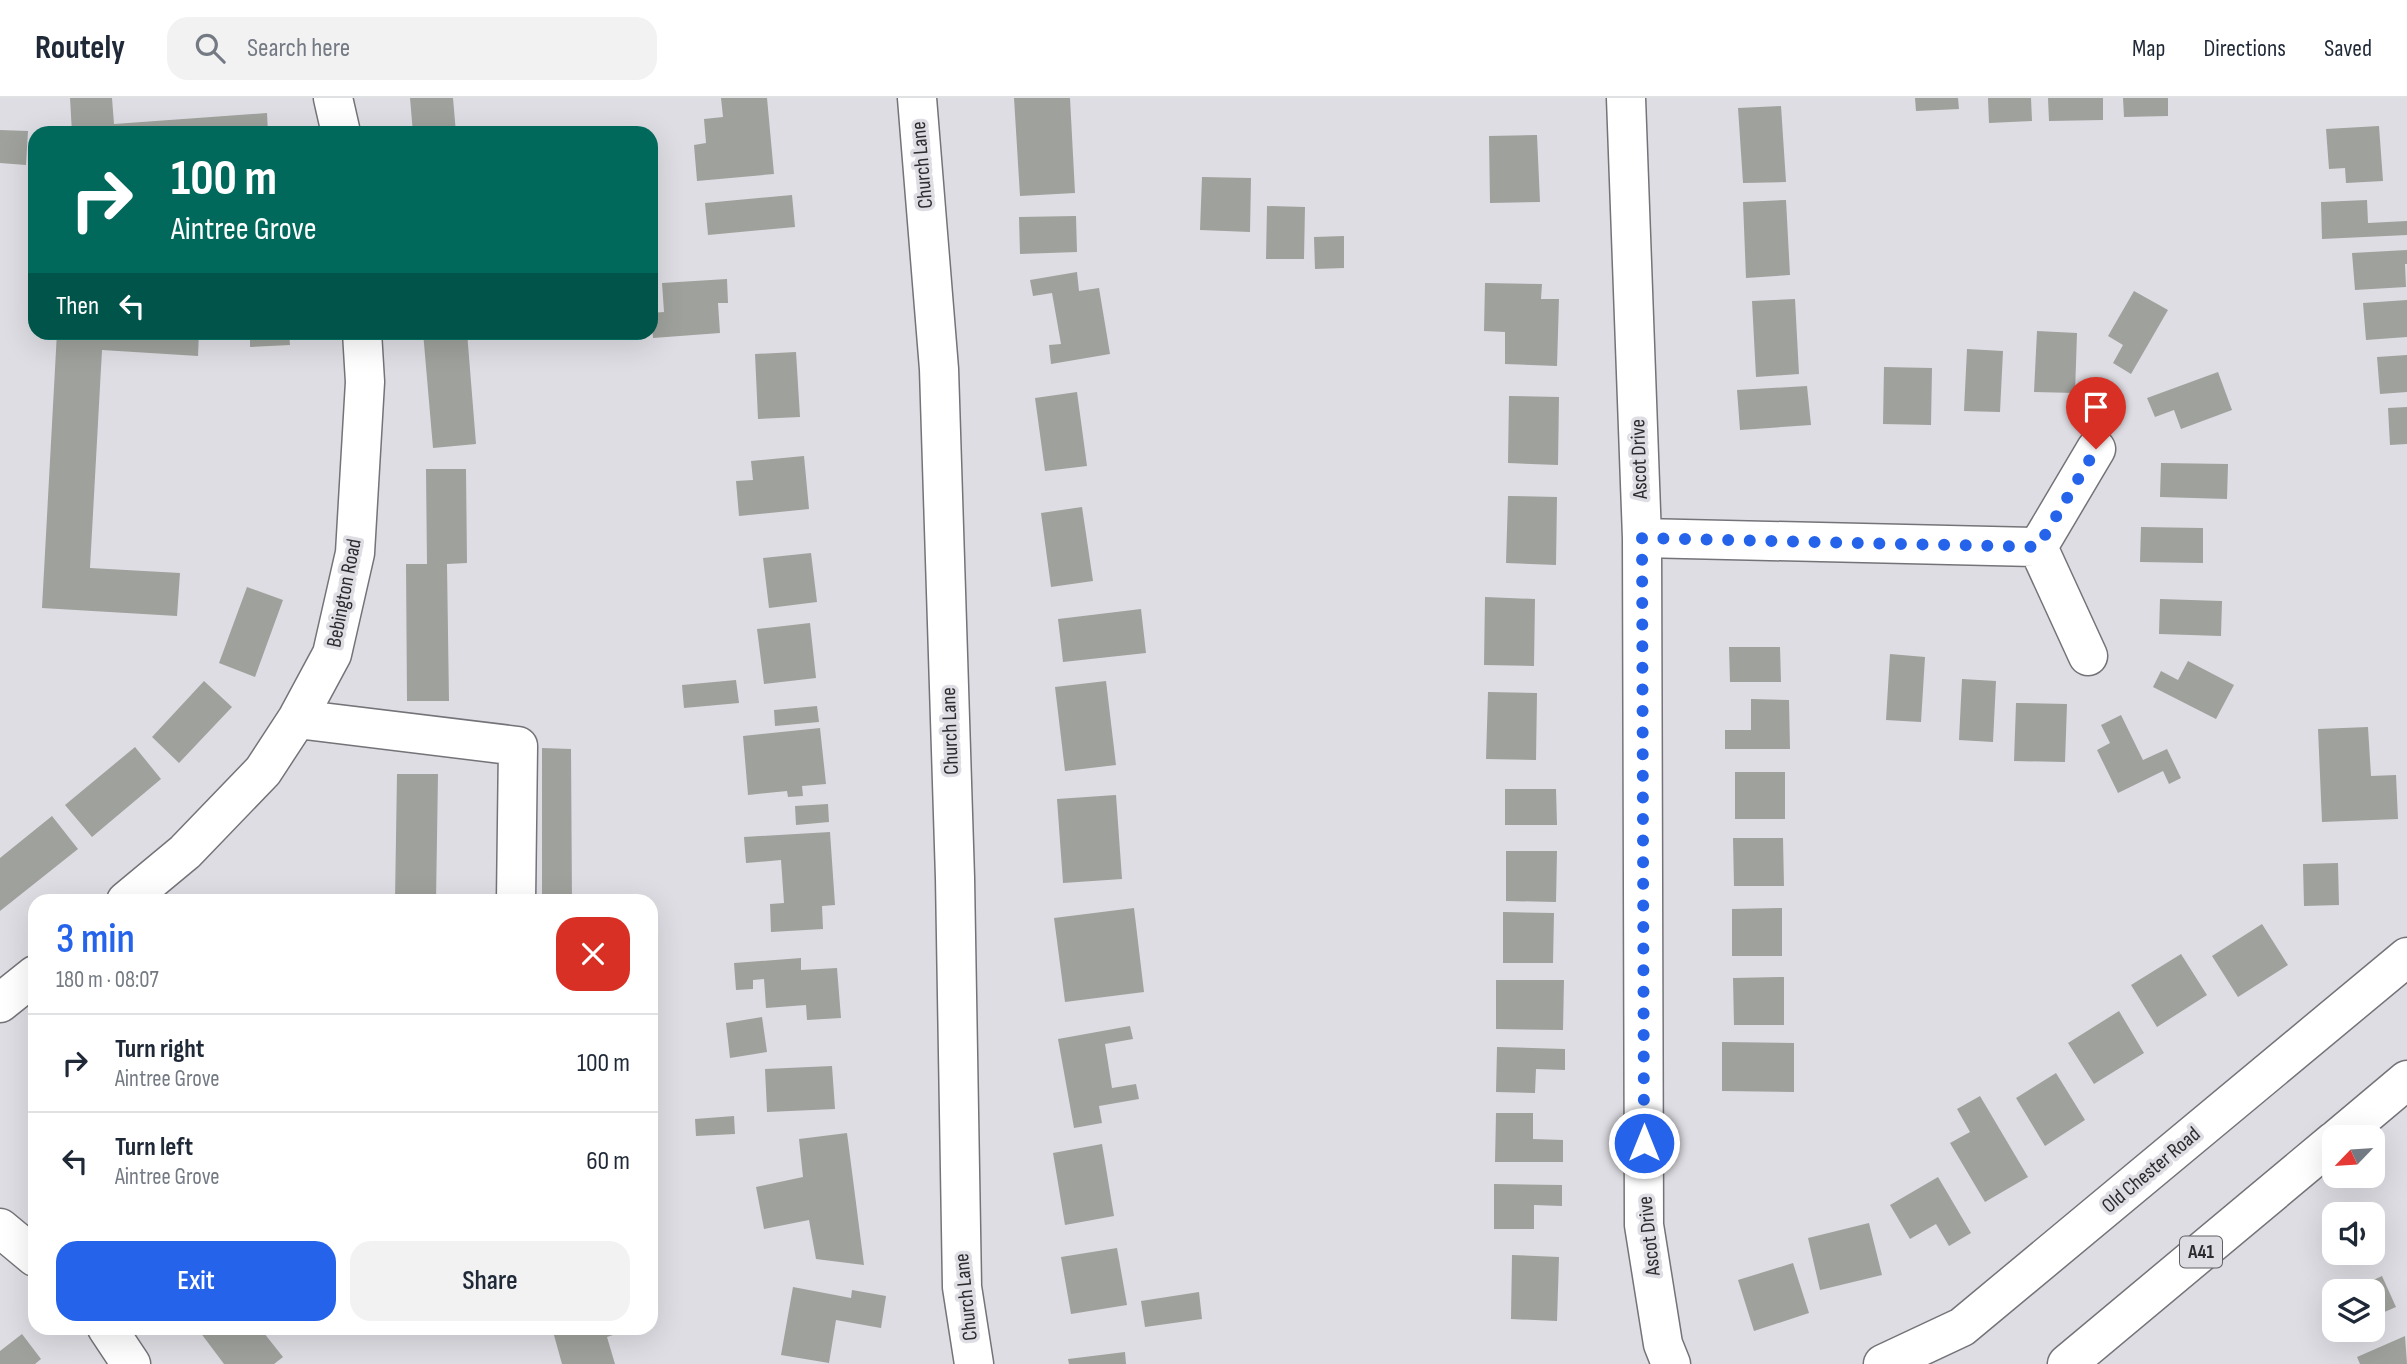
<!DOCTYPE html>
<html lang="en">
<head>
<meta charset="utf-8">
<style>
  :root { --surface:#fff; --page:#f2f2f3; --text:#1f2937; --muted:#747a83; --line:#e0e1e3; --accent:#2563eb }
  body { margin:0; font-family:"Sofia Sans Condensed",sans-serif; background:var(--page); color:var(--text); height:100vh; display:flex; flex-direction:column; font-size:26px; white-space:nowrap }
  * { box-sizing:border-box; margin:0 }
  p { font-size:23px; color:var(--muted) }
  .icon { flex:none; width:38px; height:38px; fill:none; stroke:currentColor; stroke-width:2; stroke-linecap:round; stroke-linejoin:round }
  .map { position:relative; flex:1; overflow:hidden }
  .drawer { position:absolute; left:28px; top:796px; width:630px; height:441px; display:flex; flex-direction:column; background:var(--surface); border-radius:21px; box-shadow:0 7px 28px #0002 }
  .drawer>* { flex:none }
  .banner { position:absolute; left:28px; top:28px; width:630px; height:214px; border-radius:21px; box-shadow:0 7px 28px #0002; background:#00695c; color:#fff; overflow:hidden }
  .needle { width:46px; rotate:245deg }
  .buttons { position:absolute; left:2322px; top:1027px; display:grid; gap:14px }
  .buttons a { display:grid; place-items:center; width:63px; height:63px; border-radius:14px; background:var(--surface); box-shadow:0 7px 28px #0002; font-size:35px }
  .pin { position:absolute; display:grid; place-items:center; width:60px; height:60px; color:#fff; margin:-72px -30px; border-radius:50% 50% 50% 0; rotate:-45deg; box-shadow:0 0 7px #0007 }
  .pin .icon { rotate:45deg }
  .me { position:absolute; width:77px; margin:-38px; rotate:0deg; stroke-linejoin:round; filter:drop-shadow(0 0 5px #0008) }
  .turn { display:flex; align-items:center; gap:24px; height:147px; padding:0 28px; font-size:32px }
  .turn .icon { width:91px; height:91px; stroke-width:2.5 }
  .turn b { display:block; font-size:49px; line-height:60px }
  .then { display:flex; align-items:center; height:66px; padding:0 28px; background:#0003; gap:14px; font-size:26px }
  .round { display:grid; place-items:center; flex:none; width:74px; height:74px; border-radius:21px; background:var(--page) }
  .head { display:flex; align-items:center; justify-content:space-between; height:119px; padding:0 28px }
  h1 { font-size:42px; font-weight:600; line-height:52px; color:var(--accent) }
  .cta { display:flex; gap:14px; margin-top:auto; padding:14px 28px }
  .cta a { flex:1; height:80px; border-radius:21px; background:var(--accent); color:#fff; font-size:28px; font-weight:600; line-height:80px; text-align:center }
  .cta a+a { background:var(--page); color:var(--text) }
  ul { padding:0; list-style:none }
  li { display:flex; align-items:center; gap:21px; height:98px; padding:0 28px; border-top:2px solid var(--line) }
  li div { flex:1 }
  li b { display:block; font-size:26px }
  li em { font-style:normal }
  header { display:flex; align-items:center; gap:42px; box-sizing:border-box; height:98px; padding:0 35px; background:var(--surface); border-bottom:2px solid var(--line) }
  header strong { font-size:33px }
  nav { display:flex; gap:38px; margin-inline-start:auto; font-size:24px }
  .search { width:490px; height:63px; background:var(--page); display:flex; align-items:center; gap:18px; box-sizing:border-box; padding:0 24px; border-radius:21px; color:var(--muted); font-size:26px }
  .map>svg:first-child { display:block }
  .building { fill:#9fa19c }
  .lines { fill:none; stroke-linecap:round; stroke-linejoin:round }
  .minor-casing { stroke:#747378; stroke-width:41 }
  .major-casing { stroke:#747378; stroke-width:41 }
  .minor { stroke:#fff; stroke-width:38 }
  .major { stroke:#fff; stroke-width:38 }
  .route { stroke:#2563eb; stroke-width:12; stroke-dasharray:0 21.6 }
  .labels { text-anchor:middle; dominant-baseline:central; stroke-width:7; stroke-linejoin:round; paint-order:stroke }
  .shield { fill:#dedde3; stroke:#616064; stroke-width:2 }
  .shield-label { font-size:19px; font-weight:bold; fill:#2c2b2e }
  .street-label { font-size:21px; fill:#2c2b2e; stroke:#dedde3 }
</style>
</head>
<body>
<header>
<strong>Routely</strong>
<div class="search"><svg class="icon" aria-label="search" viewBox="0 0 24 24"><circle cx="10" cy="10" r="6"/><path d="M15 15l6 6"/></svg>Search here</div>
<nav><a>Map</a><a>Directions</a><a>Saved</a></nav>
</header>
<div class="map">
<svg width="2407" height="1266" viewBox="0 0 2407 1266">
  <rect width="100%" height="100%" fill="#dedde3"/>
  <!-- building -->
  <path class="building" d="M 70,0 L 112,0 L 114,26 L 267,15 L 268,35 L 72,35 Z
    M 410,0 L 453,0 L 456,35 L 413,35 Z
    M 721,0 L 767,0 L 774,76 L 697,83 L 694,47 L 706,45 L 704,21 L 723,19 Z
    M 1014,0 L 1070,0 L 1075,95 L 1020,98 Z
    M 1915,0 L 1958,0 L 1959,11 L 1916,13 Z
    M 1988,0 L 2031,0 L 2032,23 L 1989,25 Z
    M 2048,0 L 2103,0 L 2103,22 L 2049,23 Z
    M 2123,0 L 2168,0 L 2168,18 L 2124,19 Z
    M 1781,8 L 1786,84 L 1743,85 L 1738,10 Z
    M 2379,28 L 2383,83 L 2346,85 L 2345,70 L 2329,71 L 2326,31 Z
    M 0,32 L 28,33 L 26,67 L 0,65 Z
    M 1537,37 L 1540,104 L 1490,105 L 1489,38 Z
    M 1202,79 L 1251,80 L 1250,134 L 1200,132 Z
    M 792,97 L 795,129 L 708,137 L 705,105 Z
    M 1786,102 L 1790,177 L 1746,180 L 1743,104 Z
    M 2367,102 L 2368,125 L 2407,123 L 2407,137 L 2322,141 L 2321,104 Z
    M 1267,108 L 1305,109 L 1304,161 L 1266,161 Z
    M 1076,118 L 1077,154 L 1020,156 L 1019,119 Z
    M 1344,138 L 1344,170 L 1315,171 L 1314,139 Z
    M 2407,152 L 2407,166 L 2405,166 L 2406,189 L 2355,192 L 2352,155 Z
    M 1077,174 L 1079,193 L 1099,190 L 1110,256 L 1051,266 L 1049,247 L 1061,246 L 1052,195 L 1033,198 L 1030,182 Z
    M 727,181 L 728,205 L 718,205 L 720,235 L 653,240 L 651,215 L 664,214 L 662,185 Z
    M 1485,185 L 1542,186 L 1541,201 L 1559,201 L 1557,268 L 1505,266 L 1505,234 L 1484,233 Z
    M 2134,193 L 2168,212 L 2131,276 L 2113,265 L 2123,247 L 2108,238 Z
    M 1795,201 L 1799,276 L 1756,279 L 1752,203 Z
    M 2407,202 L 2407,239 L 2366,242 L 2363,205 Z
    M 2037,233 L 2077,235 L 2075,295 L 2034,294 Z
    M 57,234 L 199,234 L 198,258 L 102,252 L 90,470 L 180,475 L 177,518 L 42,510 Z
    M 250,234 L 289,234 L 290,247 L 250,249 Z
    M 423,234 L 467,234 L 476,346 L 433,350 Z
    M 1967,251 L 2003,253 L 2000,314 L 1964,313 Z
    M 796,254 L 800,319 L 758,321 L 755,256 Z
    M 2407,257 L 2407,294 L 2380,296 L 2377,259 Z
    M 1884,269 L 1932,270 L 1931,327 L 1883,326 Z
    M 2218,274 L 2232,312 L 2181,331 L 2174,312 L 2155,319 L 2147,300 Z
    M 1807,288 L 1811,327 L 1740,332 L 1737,292 Z
    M 1077,294 L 1087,368 L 1045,373 L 1035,300 Z
    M 1509,298 L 1559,299 L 1558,367 L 1508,365 Z
    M 2407,309 L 2407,346 L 2390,347 L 2388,310 Z
    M 804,358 L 809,411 L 739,418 L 736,383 L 753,382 L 751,363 Z
    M 2161,365 L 2228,366 L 2227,401 L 2160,399 Z
    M 426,371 L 466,371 L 467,465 L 447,466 L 449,603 L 407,603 L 406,466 L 427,466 Z
    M 1508,398 L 1557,399 L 1556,467 L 1506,465 Z
    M 1082,409 L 1093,483 L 1051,489 L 1041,415 Z
    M 2141,429 L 2203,430 L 2203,465 L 2140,464 Z
    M 811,455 L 817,504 L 769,510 L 763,460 Z
    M 247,489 L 283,502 L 255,579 L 219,565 Z
    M 1485,499 L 1535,501 L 1534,568 L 1484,567 Z
    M 2160,501 L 2222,503 L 2221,538 L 2159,536 Z
    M 1141,511 L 1146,555 L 1063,564 L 1058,521 Z
    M 810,525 L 816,580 L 764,586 L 757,531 Z
    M 1729,549 L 1780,549 L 1781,584 L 1730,584 Z
    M 1890,556 L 1925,559 L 1921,624 L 1886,622 Z
    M 2188,563 L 2234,587 L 2216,621 L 2153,589 L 2161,573 L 2178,582 Z
    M 1962,581 L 1996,583 L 1993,644 L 1959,642 Z
    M 736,582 L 739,605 L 684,610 L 682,587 Z
    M 204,583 L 232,609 L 179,665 L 152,639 Z
    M 1106,583 L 1116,667 L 1065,673 L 1055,589 Z
    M 1488,594 L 1537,595 L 1536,662 L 1486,661 Z
    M 1751,601 L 1789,602 L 1790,651 L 1725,651 L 1725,632 L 1751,632 Z
    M 2016,605 L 2067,606 L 2065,664 L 2014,663 Z
    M 817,608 L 819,624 L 775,628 L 774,612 Z
    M 2121,617 L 2143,662 L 2167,651 L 2181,680 L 2169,686 L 2163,673 L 2118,695 L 2097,652 L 2110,645 L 2101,627 Z
    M 2368,629 L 2371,678 L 2396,677 L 2398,721 L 2322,724 L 2318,631 Z
    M 820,630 L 826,686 L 802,688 L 803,698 L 788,699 L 787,693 L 748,697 L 743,638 Z
    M 135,649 L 161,681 L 92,739 L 65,707 Z
    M 542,650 L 571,651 L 572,803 L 542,803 Z
    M 1735,674 L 1785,674 L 1785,721 L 1735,721 Z
    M 397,676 L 438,676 L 436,803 L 395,803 Z
    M 1505,691 L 1556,691 L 1557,727 L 1505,727 Z
    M 1116,697 L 1122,781 L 1063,785 L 1057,701 Z
    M 828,706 L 829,724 L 796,727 L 795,708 Z
    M 52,718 L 78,751 L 0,813 L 0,760 Z
    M 830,734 L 835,807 L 822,808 L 823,831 L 771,834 L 770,806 L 784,805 L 781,762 L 746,765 L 744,739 Z
    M 1733,740 L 1783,740 L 1784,788 L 1734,788 Z
    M 1506,753 L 1557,753 L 1556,804 L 1506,803 Z
    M 2338,765 L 2339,807 L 2304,808 L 2303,766 Z
    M 1134,810 L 1144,894 L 1065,904 L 1054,820 Z
    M 1782,810 L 1782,858 L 1732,858 L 1732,811 Z
    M 1503,814 L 1554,815 L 1553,865 L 1503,865 Z
    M 2262,826 L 2288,867 L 2238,899 L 2212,858 Z
    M 2181,856 L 2207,897 L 2157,929 L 2131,887 Z
    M 801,860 L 801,872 L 837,870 L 841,920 L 807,922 L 806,907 L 766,910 L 764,881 L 753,882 L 753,891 L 736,892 L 734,865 Z
    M 1784,879 L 1784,927 L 1734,927 L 1733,880 Z
    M 1496,882 L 1564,882 L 1563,932 L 1496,931 Z
    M 2119,913 L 2144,955 L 2094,986 L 2068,945 Z
    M 762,919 L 767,954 L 730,960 L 726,925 Z
    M 1130,928 L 1133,941 L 1105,946 L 1112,990 L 1136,986 L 1139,1001 L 1099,1008 L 1102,1025 L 1074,1030 L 1058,941 Z
    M 1722,944 L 1794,945 L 1794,994 L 1722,993 Z
    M 1497,949 L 1565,951 L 1565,972 L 1536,971 L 1535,995 L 1496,994 Z
    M 832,968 L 835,1011 L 767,1014 L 765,971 Z
    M 2056,975 L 2085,1022 L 2045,1048 L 2016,1000 Z
    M 1980,998 L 2028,1079 L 1985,1104 L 1950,1045 L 1970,1034 L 1957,1011 Z
    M 1496,1015 L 1533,1015 L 1533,1041 L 1563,1042 L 1563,1064 L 1495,1064 Z
    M 734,1018 L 735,1036 L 696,1038 L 695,1021 Z
    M 847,1035 L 864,1167 L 816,1161 L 809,1122 L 764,1131 L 756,1089 L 803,1079 L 799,1041 Z
    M 1102,1046 L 1114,1118 L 1065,1127 L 1053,1055 Z
    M 1938,1079 L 1971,1135 L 1949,1148 L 1936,1126 L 1910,1141 L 1890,1107 Z
    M 1494,1086 L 1562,1087 L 1562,1108 L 1534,1107 L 1534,1131 L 1494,1131 Z
    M 1869,1125 L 1882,1177 L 1820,1192 L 1808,1140 Z
    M 1117,1150 L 1127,1207 L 1071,1216 L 1061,1159 Z
    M 1512,1157 L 1559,1159 L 1557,1223 L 1511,1221 Z
    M 1793,1165 L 1809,1215 L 1754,1233 L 1738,1182 Z
    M 2382,1178 L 2396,1209 L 2373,1219 L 2373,1194 L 2348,1194 Z
    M 793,1189 L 851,1200 L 852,1192 L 886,1198 L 881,1230 L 836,1222 L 829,1265 L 781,1257 Z
    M 1199,1194 L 1202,1221 L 1145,1229 L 1141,1203 Z
    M 197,1230 L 260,1230 L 283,1259 L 274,1266 L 224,1266 Z
    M 552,1230 L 624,1230 L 625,1233 L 607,1239 L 615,1266 L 562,1266 Z
    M 22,1236 L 41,1261 L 35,1266 L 0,1266 L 0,1253 Z
    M 2405,1238 L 2407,1266 L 2360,1266 L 2357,1259 Z
    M 1125,1254 L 1126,1266 L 1069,1266 L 1068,1261 Z"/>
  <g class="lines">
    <!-- minor casing -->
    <g class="minor-casing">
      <path id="minor" d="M 333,0 L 341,35
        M 917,0 L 939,271 L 955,780 L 962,1189 L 974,1266
        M 1626,0 L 1642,440 L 1644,1127 L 1663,1246 L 1671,1266
        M 1642,440 L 2038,449 L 2088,558
        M 2038,449 L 2096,351
        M 297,621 L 518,648 L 516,803
        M 126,803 L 185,754 L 263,673 L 297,621 L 332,556 L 355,455 L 365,284 L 362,234
        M 0,905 L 35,877
        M 0,1130 L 35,1159
        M 107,1230 L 131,1266
        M 1883,1266 L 1962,1229 L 2407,859"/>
    </g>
    <!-- major casing -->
    <g class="major-casing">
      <path id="major" d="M 2338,1040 L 2407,982
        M 2067,1266 L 2334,1043"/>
    </g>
    <!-- minor -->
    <use href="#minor" class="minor"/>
    <!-- major -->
    <use href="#major" class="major"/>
  </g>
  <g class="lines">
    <!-- route -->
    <path class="route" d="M 1644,1045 L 1642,440 L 2038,449 L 2096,351"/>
  </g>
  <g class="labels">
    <!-- shield labels -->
    <rect class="shield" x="2180" y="1138.5" width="42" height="31" rx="5"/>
    <g class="shield-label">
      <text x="2201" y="1154">A41</text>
    </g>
    <!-- street labels -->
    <g class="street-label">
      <text transform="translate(922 67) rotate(-95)">Church Lane</text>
      <text transform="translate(1639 361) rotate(-92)">Ascot Drive</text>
      <text transform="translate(344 495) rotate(-79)">Bebington Road</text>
      <text transform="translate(950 633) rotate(-92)">Church Lane</text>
      <text transform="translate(2151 1072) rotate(-40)">Old Chester Road</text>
      <text transform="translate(1649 1138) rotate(-96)">Ascot Drive</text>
      <text transform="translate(966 1199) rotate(-96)">Church Lane</text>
    </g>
  </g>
</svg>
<div class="buttons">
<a><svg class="needle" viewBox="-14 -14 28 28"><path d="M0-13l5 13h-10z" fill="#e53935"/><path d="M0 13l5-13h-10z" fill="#747a83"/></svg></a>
<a><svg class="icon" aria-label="sound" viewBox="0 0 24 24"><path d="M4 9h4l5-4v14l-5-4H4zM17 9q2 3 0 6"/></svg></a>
<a><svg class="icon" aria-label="layers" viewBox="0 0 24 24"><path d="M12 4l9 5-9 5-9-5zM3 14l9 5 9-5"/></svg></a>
</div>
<div class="pin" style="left:2096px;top:351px;background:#d93025"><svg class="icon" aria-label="arrive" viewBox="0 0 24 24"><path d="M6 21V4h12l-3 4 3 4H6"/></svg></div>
<svg class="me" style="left:1644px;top:1045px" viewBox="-20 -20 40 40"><circle r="17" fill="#2563eb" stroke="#fff" stroke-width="3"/><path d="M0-11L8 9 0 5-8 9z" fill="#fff"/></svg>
<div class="banner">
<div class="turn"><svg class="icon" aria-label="right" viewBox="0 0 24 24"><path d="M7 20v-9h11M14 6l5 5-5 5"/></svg><div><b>100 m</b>Aintree Grove</div></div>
<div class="then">Then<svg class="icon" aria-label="left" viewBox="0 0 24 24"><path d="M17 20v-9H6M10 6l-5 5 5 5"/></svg></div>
</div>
<section class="drawer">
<div class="head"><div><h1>3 min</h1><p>180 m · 08:07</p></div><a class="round" style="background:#d93025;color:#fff"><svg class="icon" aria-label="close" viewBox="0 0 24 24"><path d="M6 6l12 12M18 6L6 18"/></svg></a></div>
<ul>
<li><svg class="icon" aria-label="right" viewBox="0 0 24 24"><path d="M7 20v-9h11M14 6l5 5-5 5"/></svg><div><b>Turn right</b><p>Aintree Grove</p></div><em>100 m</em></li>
<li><svg class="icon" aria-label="left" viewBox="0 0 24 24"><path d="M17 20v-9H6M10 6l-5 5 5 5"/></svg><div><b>Turn left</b><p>Aintree Grove</p></div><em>60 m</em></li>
</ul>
<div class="cta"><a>Exit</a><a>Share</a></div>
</section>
</div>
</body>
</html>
